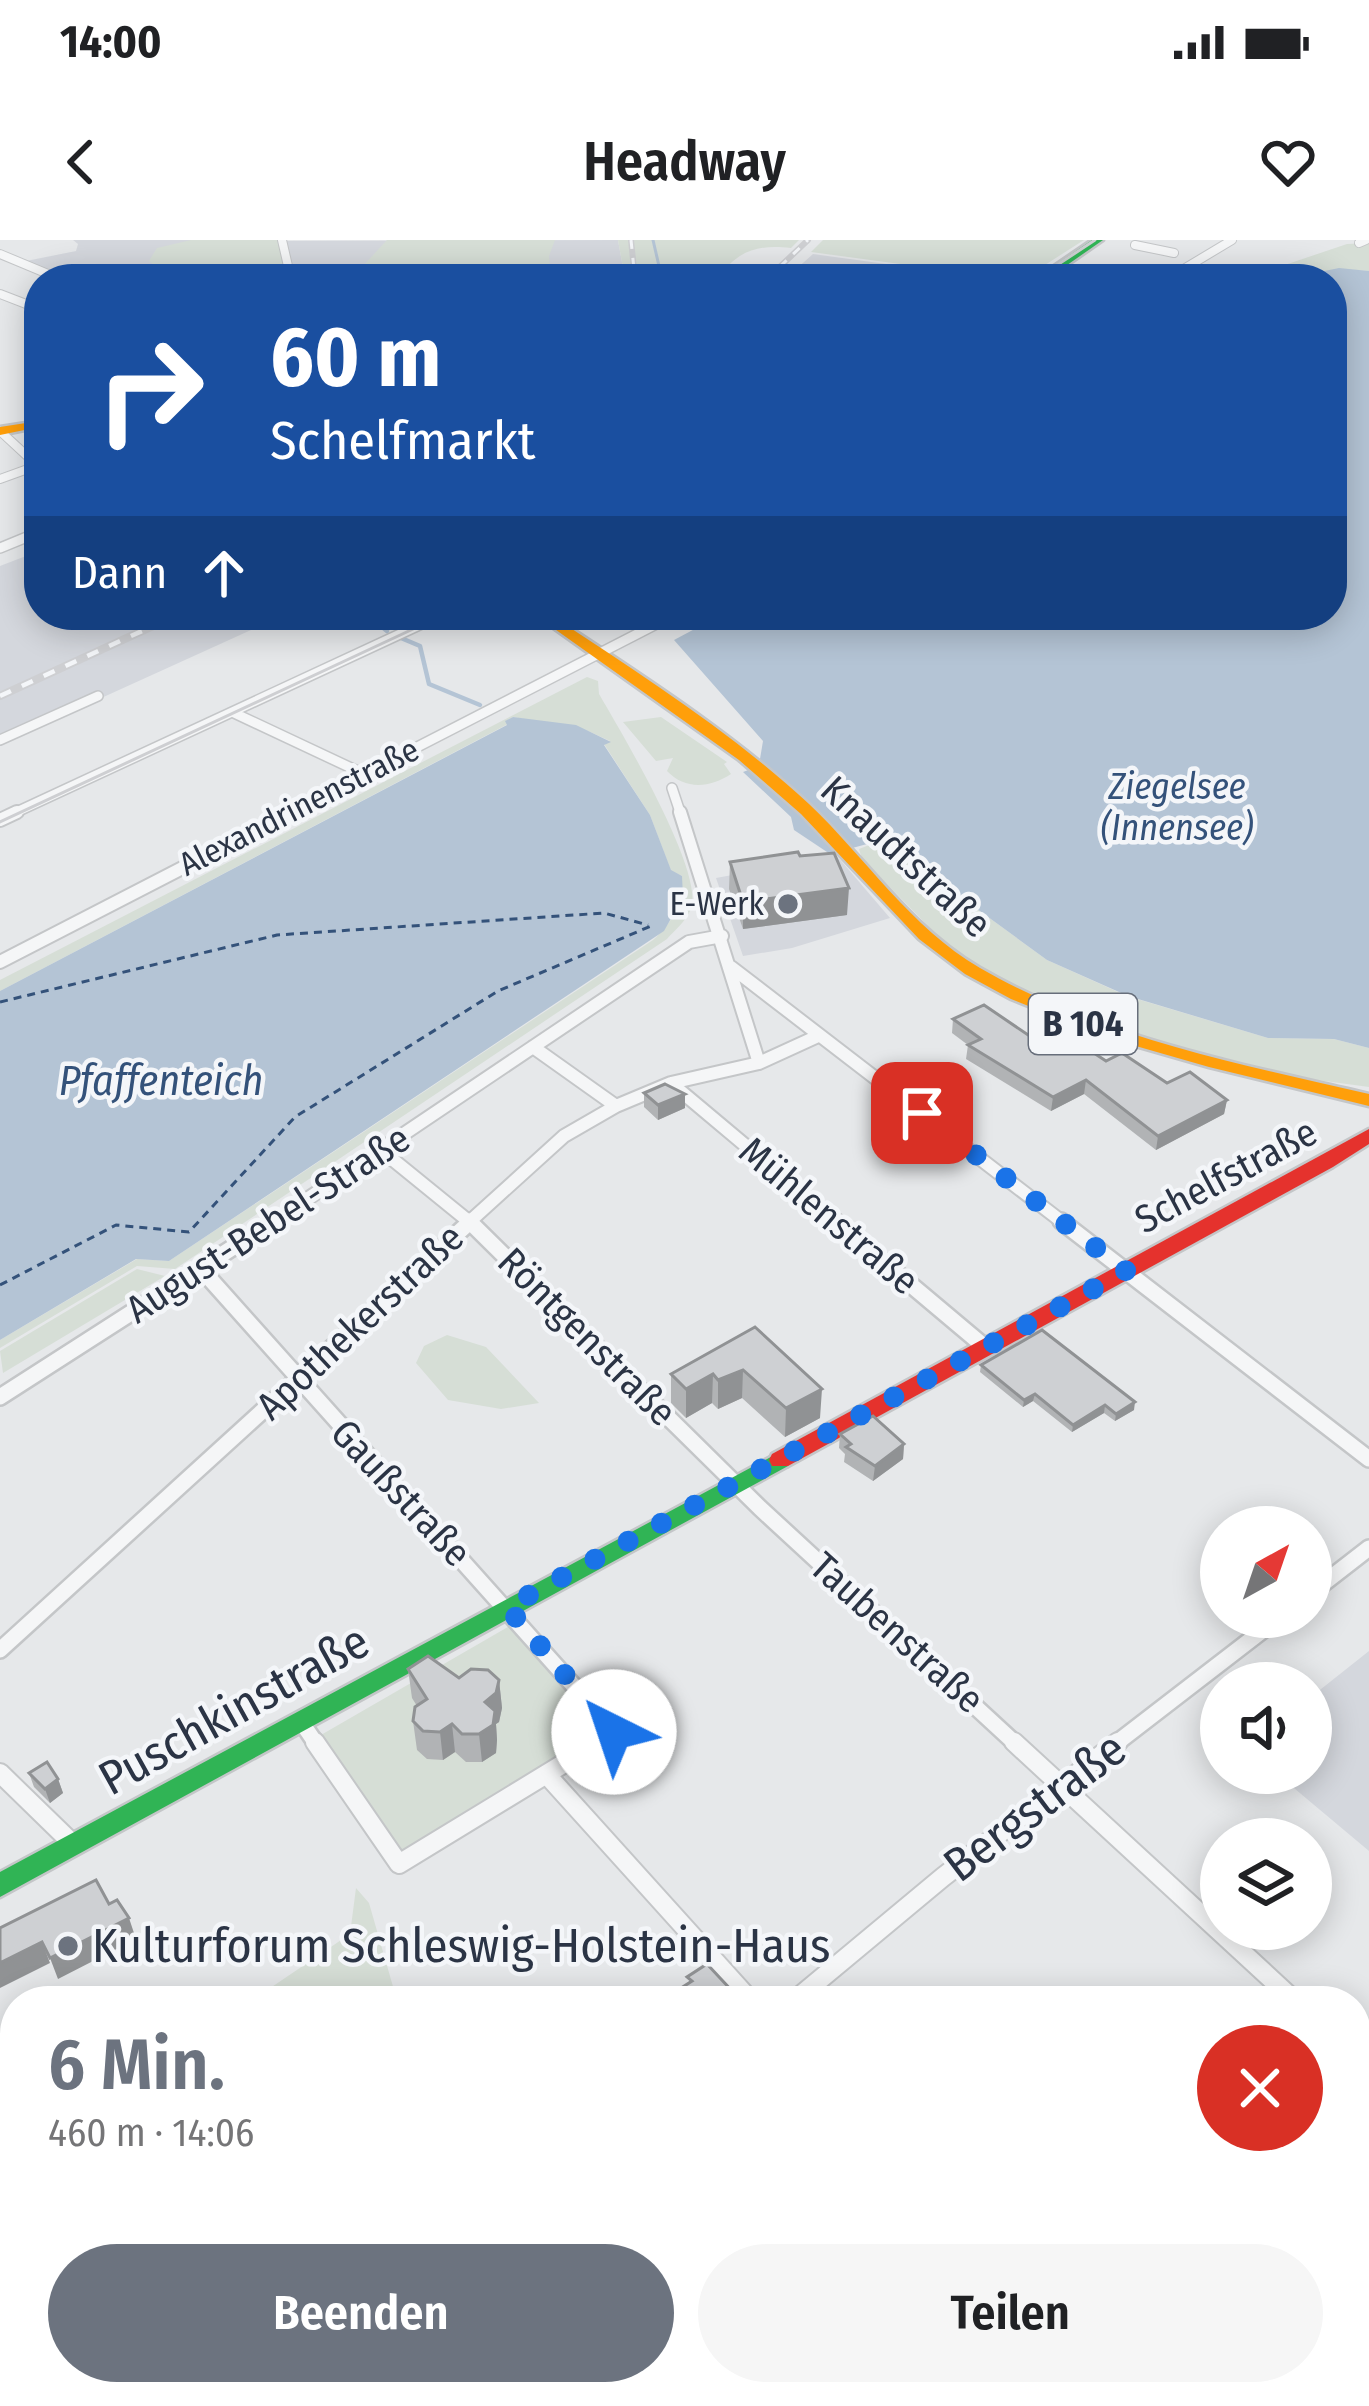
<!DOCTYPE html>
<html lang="de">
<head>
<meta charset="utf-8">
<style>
  :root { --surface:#fff; --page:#f6f6f6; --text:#202124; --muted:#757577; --accent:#6c737f }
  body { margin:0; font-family:"Fira Sans Condensed",sans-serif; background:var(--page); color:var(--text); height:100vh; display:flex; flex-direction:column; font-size:45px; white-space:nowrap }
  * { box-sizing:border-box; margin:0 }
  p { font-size:39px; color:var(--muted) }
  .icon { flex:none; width:66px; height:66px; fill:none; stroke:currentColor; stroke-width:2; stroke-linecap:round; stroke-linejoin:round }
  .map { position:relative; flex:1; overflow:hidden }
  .sheet { position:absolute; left:0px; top:1746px; width:1371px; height:420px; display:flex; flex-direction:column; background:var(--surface); border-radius:48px 48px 0 0; box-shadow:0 6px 30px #0003 }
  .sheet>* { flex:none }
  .top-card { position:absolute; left:24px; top:24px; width:1323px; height:366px; border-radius:48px; box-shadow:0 6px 30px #0003; background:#1a4fa0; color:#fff; overflow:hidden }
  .needle { width:78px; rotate:40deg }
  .fabs { position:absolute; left:1200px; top:1266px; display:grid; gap:24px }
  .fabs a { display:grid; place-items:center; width:132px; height:132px; border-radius:50%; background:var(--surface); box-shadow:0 6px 30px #0003; font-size:60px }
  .pin { position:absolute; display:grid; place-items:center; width:102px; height:102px; color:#fff; margin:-51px; border-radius:24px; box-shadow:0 6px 18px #0006 }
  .me { position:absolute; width:132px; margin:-66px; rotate:319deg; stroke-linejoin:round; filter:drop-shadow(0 0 9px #0008) }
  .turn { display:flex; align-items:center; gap:42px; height:252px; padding:0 48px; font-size:54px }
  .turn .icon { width:156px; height:156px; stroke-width:2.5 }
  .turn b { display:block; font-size:84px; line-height:102px }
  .then { display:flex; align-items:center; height:114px; padding:0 48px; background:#0003; gap:24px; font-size:45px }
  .round { display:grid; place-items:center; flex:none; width:126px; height:126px; border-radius:63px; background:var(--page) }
  .overview { display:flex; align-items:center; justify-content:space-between; height:204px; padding:0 48px }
  h1 { font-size:72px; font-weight:600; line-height:90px; color:var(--accent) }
  .primary-button { display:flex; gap:24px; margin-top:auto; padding:24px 48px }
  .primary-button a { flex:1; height:138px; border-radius:72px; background:var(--accent); color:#fff; font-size:48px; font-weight:600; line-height:138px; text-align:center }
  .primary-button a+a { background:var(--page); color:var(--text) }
  .status { display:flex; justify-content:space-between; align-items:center; height:84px; padding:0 60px; background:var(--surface); direction:ltr }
  .status svg { height:33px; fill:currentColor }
  header { display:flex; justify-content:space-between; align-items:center; height:156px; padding:0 48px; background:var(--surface); font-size:54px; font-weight:600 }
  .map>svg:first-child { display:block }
  .built { fill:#d4d7dd }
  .green { fill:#d6ded6 }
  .water { fill:#b4c4d5 }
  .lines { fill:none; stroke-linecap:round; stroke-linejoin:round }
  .stream-far1 { stroke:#b4c4d5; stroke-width:3 }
  .stream { stroke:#b4c4d5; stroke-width:4.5 }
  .ferry { stroke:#34527a; stroke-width:3; stroke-dasharray:8 6; stroke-linecap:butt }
  .street-far4-casing { stroke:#c4c6c8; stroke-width:10 }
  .street-far3-casing { stroke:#c4c6c8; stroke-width:12 }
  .street-far2-casing { stroke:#c4c6c8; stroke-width:16 }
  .street-far1-casing { stroke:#c4c6c8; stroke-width:20 }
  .street-casing { stroke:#c4c6c8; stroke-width:22 }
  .fast-casing { stroke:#c4c6c8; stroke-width:5 }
  .slow-casing { stroke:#c4c6c8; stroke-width:5 }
  .jam-casing { stroke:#c4c6c8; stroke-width:5 }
  .street-far4 { stroke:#f5f6f7; stroke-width:8 }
  .street-far3 { stroke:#f5f6f7; stroke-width:9 }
  .street-far2 { stroke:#f5f6f7; stroke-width:12 }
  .street-far1 { stroke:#f5f6f7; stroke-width:15 }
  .street { stroke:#f5f6f7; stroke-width:18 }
  .fast { fill:#30b455; fill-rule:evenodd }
  .slow { fill:#ff9f0a; fill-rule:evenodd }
  .jam { fill:#e5322d; fill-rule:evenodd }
  .tram { stroke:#cecfd2; stroke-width:3 }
  .rail-far1-casing { stroke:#cecfd2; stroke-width:6 }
  .rail-casing { stroke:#cecfd2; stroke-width:8 }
  .rail-far1 { stroke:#f4f6f9; stroke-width:3; stroke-dasharray:9; stroke-linecap:butt }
  .rail { stroke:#f4f6f9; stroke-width:4.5; stroke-dasharray:12; stroke-linecap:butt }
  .wall { fill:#b1b3b5 }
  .shaded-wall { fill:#909294 }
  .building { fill:#ced0d3; stroke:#909294; stroke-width:3 }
  .route { stroke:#1a73e8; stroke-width:21; stroke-dasharray:0 37.8 }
  .poi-dot { fill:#6c737f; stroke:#f4f6f9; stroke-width:4.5 }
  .labels { text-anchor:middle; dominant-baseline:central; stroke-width:9; stroke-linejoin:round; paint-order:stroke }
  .far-street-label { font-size:33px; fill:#2b3445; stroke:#f4f6f9 }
  .far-poi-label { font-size:33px; fill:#2b3445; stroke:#f4f6f9; text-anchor:end }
  .far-water-label { font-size:36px; font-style:italic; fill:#34527a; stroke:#f4f6f9 }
  .shield { fill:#f4f6f9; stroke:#676e7b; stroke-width:3 }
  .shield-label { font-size:36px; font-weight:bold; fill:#2b3445 }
  .street-label { font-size:39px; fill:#2b3445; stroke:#f4f6f9 }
  .water-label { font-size:42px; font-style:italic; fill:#34527a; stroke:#f4f6f9 }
  .near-street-label { font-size:48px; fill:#2b3445; stroke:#f4f6f9 }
  .near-poi-label { font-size:48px; fill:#2b3445; stroke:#f4f6f9; text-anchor:start }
</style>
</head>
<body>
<div class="status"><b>14:00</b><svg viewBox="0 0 49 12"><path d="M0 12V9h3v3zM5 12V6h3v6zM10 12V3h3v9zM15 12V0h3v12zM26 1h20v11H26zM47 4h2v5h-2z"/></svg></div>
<header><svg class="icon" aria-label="back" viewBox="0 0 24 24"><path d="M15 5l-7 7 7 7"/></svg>Headway<svg class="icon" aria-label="heart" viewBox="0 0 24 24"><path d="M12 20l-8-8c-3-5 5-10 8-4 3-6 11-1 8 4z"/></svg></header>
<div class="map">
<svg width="1369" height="2166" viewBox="0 0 1369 2166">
  <rect width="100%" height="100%" fill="#e6e8ea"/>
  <!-- built -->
  <path class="built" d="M 73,0 L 278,0 L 287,39 L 63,39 L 21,22 L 76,11 L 78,4 Z
    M 618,0 L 625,39 L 297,39 L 285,1 Z
    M 813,14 L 981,37 L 785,39 Z
    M 39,311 L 39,375 L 284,375 L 0,504 L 0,326 Z
    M 837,616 L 890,678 L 792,708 L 743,716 L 716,638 Z
    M 1369,1411 L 1369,1611 L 1276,1533 L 1311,1533 L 1311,1457 Z"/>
  <!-- green -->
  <path class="green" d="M 191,0 L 278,0 L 287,39 L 130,39 L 158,28 L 149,21 L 157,8 Z
    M 387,0 L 555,0 L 549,16 L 551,39 L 351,39 Z
    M 618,0 L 799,0 L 791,8 C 757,4 737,11 717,39 L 625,39 Z
    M 823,0 L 1084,0 L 1023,39 L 1012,39 L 811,12 Z
    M 1369,3 L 1369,31 C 1326,27 1286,39 1243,39 L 1347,4 Z
    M 587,437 L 598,441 L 599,454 C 620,490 705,632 691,669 C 686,681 675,690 667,699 L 175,1029 L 137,1026 L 0,1108 L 0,1100 L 137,1019 L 169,1021 L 653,700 C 673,682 683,663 682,636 L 671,631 L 650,575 L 604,504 L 610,501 L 588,491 L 513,477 L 506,481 L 508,484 L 0,751 L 0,740 Z
    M 661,477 L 727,522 L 724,524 L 731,534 C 710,548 685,550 667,531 L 673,518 L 656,521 L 623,482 Z
    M 882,600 L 909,607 L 962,658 L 1047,720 L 1127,756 L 1268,798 L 1334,799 L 1369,808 L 1369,847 L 1288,836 L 1170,807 L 1072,775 L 998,739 L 950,708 L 862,619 L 859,609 Z
    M 137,1029 L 165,1036 L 3,1133 L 0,1111 Z
    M 447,1095 L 486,1107 L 539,1163 L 501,1169 L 448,1160 L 416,1123 L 424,1106 Z
    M 518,1381 L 615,1492 L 399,1624 L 314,1499 Z
    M 356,1648 L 369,1663 L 396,1757 L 384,1761 L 251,1761 L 350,1694 Z"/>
  <!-- water -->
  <path class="water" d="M 1339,28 L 1369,31 L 1369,808 L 1334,799 L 1268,798 L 1128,756 L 1047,720 L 962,658 L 909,607 L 882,600 L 830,614 L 794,590 L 791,577 L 743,532 L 765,524 L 760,519 L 763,501 L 674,400 L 721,375 L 1332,375 L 1332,39 L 1286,39 Z
    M 513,477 L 576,485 L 611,502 L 604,505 L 650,575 L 671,630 L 682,636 L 683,657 L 664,691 L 169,1021 L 136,1019 L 0,1100 L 0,751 L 507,485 L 505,481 Z"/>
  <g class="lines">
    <!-- stream-far1 -->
    <path class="stream-far1" d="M 653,0 L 662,39"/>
    <!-- stream -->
    <path class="stream" d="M 380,375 L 375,381 L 387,391
      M 401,398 L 420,406 L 429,444 L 480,465"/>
    <!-- ferry -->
    <path class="ferry" d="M 0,762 L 277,695 L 604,673 L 648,685
      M 0,1045 L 116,985 L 189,992 L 295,877 L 498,751 L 651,686"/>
    <!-- street-far4 casing -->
    <g class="street-far4-casing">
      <path id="street-far4" d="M 282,0 L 291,39
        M 1359,3 L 1366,0
        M 1135,5 L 1174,13
        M 0,14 L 60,39
        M 1167,39 L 1232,0
        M 0,54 L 39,69
        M 0,191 L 39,227
        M 0,239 L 36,226"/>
    </g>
    <!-- street-far3 casing -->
    <g class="street-far3-casing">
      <path id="street-far3" d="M 0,308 L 39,292
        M 232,472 L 364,534
        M 0,500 L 98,456
        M 672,548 L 681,575
        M 10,575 L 441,375
        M 285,575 L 674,375"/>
    </g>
    <!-- street-far2 casing -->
    <g class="street-far2-casing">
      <path id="street-far2" d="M 680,572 L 759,823
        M 0,580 L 17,572
        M 0,722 L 291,572
        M 731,727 L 1065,984
        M 533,807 L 616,866
        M 671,843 L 839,984
        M 381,910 L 472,984
        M 270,984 L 689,702 L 722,696
        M 467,984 L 564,896 L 616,866 L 671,843 L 759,823 L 818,796"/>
    </g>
    <!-- street-far1 casing -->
    <g class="street-far1-casing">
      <path id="street-far1" d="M 469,981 L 760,1268 L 1017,1505
        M 835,981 L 986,1108
        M 1061,981 L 1369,1219
        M 202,1030 L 615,1492 L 594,1505
        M 0,1157 L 274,981
        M 1311,1353 L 1369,1308
        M 0,1410 L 471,981
        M 302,1483 L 317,1505
        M 1114,1505 L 1280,1377"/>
    </g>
    <!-- street casing -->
    <g class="street-casing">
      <path id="street" d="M 315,1502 L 399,1624 L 599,1502
        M 1014,1502 L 1295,1761
        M 0,1533 L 74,1605
        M 547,1535 L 751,1761
        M 794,1761 L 943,1637 L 1118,1502
        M 0,1976 L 5,1993 L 14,2166
        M 727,2151 L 729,2166"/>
    </g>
    <!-- fast casing -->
    <g class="fast-casing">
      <path id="fast" d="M 1092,0 L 1103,0 L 1047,39 L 1035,39 Z
        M 780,1212 L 788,1214 L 791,1220 L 788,1226 L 0,1657 L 0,1632 Z
        M 1369,1917 L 1369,1951 L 1356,1958 L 1356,1923 Z
        M 1113,2151 L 1153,2151 L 1145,2166 L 1105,2166 Z"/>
    </g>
    <!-- slow casing -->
    <g class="slow-casing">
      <path id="slow" d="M 39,181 L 39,187 L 0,195 L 0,187 Z
        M 535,375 L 551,375 C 640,434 730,491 809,564 C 866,618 910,687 980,728 C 1099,797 1236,823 1369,854 L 1369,866 L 1209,827 L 1108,798 L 1011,759 L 965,734 L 919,699 L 801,574 L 739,520 Z"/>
    </g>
    <!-- jam casing -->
    <g class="jam-casing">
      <path id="jam" d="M 1369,889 L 1369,904 L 1333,927 L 788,1226 L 772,1226 L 769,1220 L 772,1214 Z"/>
    </g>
    <!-- street-far4 -->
    <use href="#street-far4" class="street-far4"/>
    <!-- street-far3 -->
    <use href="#street-far3" class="street-far3"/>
    <!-- street-far2 -->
    <use href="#street-far2" class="street-far2"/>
    <!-- street-far1 -->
    <use href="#street-far1" class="street-far1"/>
    <!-- street -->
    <use href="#street" class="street"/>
    <!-- fast -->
    <use href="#fast" class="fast"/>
    <!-- slow -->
    <use href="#slow" class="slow"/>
    <!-- jam -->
    <use href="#jam" class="jam"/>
    <!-- tram -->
    <path class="tram" d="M 1036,39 L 1095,0
      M 0,582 L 443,375"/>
    <!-- rail-far1 casing -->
    <g class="rail-far1-casing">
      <path id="rail-far1" d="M 631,0 L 635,39
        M 767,39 L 808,0"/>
    </g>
    <!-- rail casing -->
    <g class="rail-casing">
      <path id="rail" d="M 0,456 L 177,375"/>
    </g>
    <!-- rail-far1 -->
    <use href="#rail-far1" class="rail-far1"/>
    <!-- rail -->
    <use href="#rail" class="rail"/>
  </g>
  <!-- wall -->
  <path class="wall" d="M 800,616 L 847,675 L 743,689 L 729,649 L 730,622 Z
    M 953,779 L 1106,821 L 1167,843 L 1227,860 L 1224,874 L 1156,910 L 1084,854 L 1051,871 L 966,819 L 968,805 L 952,793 Z
    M 644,853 L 685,868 L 658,880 L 644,867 Z
    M 755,1087 L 820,1178 L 785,1197 L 742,1158 L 718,1169 L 712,1163 L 686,1178 L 671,1163 L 671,1134 Z
    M 981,1125 L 1134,1170 L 1115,1181 L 1104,1173 L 1072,1192 L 1033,1161 L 1023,1167 L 980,1132 Z
    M 840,1194 L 904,1204 L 903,1219 L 873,1241 L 844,1222 L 845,1214 L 839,1208 Z
    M 408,1429 L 459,1438 L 499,1440 L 502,1468 L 499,1482 L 496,1484 L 497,1500 L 496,1513 L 482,1522 L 466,1522 L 455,1512 L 443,1520 L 427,1519 L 417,1510 L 413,1481 L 417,1466 L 412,1458 Z
    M 29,1533 L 58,1539 L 63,1553 L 50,1563 L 34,1547 Z
    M 1356,1778 L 1369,1790 L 1369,1871 L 1356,1884 Z
    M 985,2151 L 1011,2151 L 997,2165 Z"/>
  <!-- shaded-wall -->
  <path class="shaded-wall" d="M 849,648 L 847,675 L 743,689 L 743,662 Z
    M 1086,840 L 1084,854 L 1051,871 L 1053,857 Z
    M 685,854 L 685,868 L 658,880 L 658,865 Z
    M 1227,860 L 1224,874 L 1156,910 L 1158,896 Z
    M 743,1130 L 742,1158 L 718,1169 L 718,1140 Z
    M 713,1134 L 712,1163 L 686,1178 L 686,1149 Z
    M 822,1149 L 820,1178 L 785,1197 L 786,1168 Z
    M 1035,1154 L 1033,1161 L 1023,1167 L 1024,1160 Z
    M 1135,1162 L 1134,1170 L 1115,1181 L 1116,1174 Z
    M 1105,1165 L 1104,1173 L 1072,1192 L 1073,1185 Z
    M 904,1204 L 903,1219 L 873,1241 L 875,1226 Z
    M 499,1440 L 502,1468 L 499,1482 L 496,1484 L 497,1500 L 496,1513 L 482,1522 L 479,1494 L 485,1462 Z
    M 452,1484 L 455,1512 L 443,1520 L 440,1492 Z
    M 58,1539 L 63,1553 L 50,1563 L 45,1549 Z
    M 129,1678 L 136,1699 L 58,1739 L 50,1718 Z
    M 42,1702 L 50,1723 L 0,1748 L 0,1723 Z
    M 1369,1849 L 1369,1871 L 1356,1884 L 1356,1876 Z
    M 1001,2151 L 1011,2151 L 997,2165 Z"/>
  <!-- building -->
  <path class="building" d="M 798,612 L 800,616 L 834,613 L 849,648 L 743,662 L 730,622 Z
    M 984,765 L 1040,803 L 1062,792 L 1106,821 L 1122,813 L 1167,843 L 1190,832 L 1227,860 L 1158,896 L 1086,840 L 1053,857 L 968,805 L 981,799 L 953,779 Z
    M 665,844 L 685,854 L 658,865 L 644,853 Z
    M 755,1087 L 822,1149 L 786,1168 L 743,1130 L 718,1140 L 713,1134 L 686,1149 L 671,1134 Z
    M 1042,1090 L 1135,1162 L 1116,1174 L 1105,1165 L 1073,1185 L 1035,1154 L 1024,1160 L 981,1125 Z
    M 873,1176 L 904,1204 L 875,1226 L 846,1207 L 851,1204 L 840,1194 Z
    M 428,1416 L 459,1438 L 471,1429 L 488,1430 L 499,1440 L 496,1453 L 485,1462 L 495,1471 L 493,1485 L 479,1494 L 462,1494 L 452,1484 L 440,1492 L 423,1491 L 413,1481 L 415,1467 L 427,1459 L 408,1429 Z
    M 47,1522 L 58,1539 L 45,1549 L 29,1533 Z
    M 96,1640 L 109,1664 L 117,1660 L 129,1678 L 50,1718 L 42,1702 L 0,1723 L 0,1688 Z
    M 707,1724 L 733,1752 L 731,1760 L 671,1761 L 667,1757 L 692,1741 L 687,1737 Z
    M 559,1753 L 560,1761 L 544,1761 L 544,1759 Z
    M 1356,1778 L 1369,1790 L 1368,1850 L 1356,1839 Z"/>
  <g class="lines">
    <!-- route -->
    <path class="route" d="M 614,1492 L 507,1367 L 1126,1031 L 922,873"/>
  </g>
  <!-- markers -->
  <g class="poi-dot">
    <circle cx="788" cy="664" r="12"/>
    <circle cx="68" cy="1706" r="12"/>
  </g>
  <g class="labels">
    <!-- far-street labels -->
    <g class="far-street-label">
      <text transform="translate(299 567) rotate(-27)">Alexandrinenstraße</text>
    </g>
    <!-- far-poi labels -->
    <g class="far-poi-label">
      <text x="764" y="664">E-Werk</text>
    </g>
    <!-- far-water labels -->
    <g class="far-water-label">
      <text x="1177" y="547">Ziegelsee<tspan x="1177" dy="41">(Innensee)</tspan></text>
    </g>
    <!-- shield labels -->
    <rect class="shield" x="1029" y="754" width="108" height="60" rx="9"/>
    <g class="shield-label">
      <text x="1083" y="784">B 104</text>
    </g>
    <!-- street labels -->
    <g class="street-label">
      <text transform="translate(906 617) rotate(43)">Knaudtstraße</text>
      <text transform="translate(1226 936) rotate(-28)">Schelfstraße</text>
      <text transform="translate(829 976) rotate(40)">Mühlenstraße</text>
      <text transform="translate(268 984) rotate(-33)">August-Bebel-Straße</text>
      <text transform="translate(360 1082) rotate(-43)">Apothekerstraße</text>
      <text transform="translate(587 1097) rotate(45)">Röntgenstraße</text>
      <text transform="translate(401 1253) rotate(47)">Gaußstraße</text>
      <text transform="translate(897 1393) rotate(42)">Taubenstraße</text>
    </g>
    <!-- water labels -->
    <g class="water-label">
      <text x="161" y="841">Pfaffenteich</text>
    </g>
    <!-- near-street labels -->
    <g class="near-street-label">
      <text transform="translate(234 1470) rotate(-29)">Puschkinstraße</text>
      <text transform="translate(1035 1567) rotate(-37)">Bergstraße</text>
    </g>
    <!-- near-poi labels -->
    <g class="near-poi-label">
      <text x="92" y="1706">Kulturforum Schleswig-Holstein-Haus</text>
    </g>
  </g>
</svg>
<div class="fabs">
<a><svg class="needle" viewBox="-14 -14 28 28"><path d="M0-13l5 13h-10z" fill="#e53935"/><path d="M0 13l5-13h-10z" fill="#757577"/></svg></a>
<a><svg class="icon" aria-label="sound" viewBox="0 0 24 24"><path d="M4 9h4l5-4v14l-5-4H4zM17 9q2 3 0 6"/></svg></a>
<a><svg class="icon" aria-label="layers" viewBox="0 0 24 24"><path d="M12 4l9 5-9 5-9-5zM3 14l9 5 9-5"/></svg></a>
</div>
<div class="pin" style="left:922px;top:873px;background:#d93025"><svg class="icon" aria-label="arrive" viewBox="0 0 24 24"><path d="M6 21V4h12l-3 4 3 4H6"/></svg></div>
<svg class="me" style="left:614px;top:1492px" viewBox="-20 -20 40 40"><circle r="19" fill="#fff"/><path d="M0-13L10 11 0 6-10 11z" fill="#1a73e8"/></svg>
<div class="top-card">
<div class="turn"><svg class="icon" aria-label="right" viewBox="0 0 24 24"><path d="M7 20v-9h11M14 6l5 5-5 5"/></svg><div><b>60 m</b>Schelfmarkt</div></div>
<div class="then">Dann<svg class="icon" aria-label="ahead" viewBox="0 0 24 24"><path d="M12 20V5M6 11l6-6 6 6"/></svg></div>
</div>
<section class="sheet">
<div class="overview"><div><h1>6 Min.</h1><p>460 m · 14:06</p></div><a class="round" style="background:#d93025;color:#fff"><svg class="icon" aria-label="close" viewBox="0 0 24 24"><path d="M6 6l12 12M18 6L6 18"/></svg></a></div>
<div class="primary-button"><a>Beenden</a><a>Teilen</a></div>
</section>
</div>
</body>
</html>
